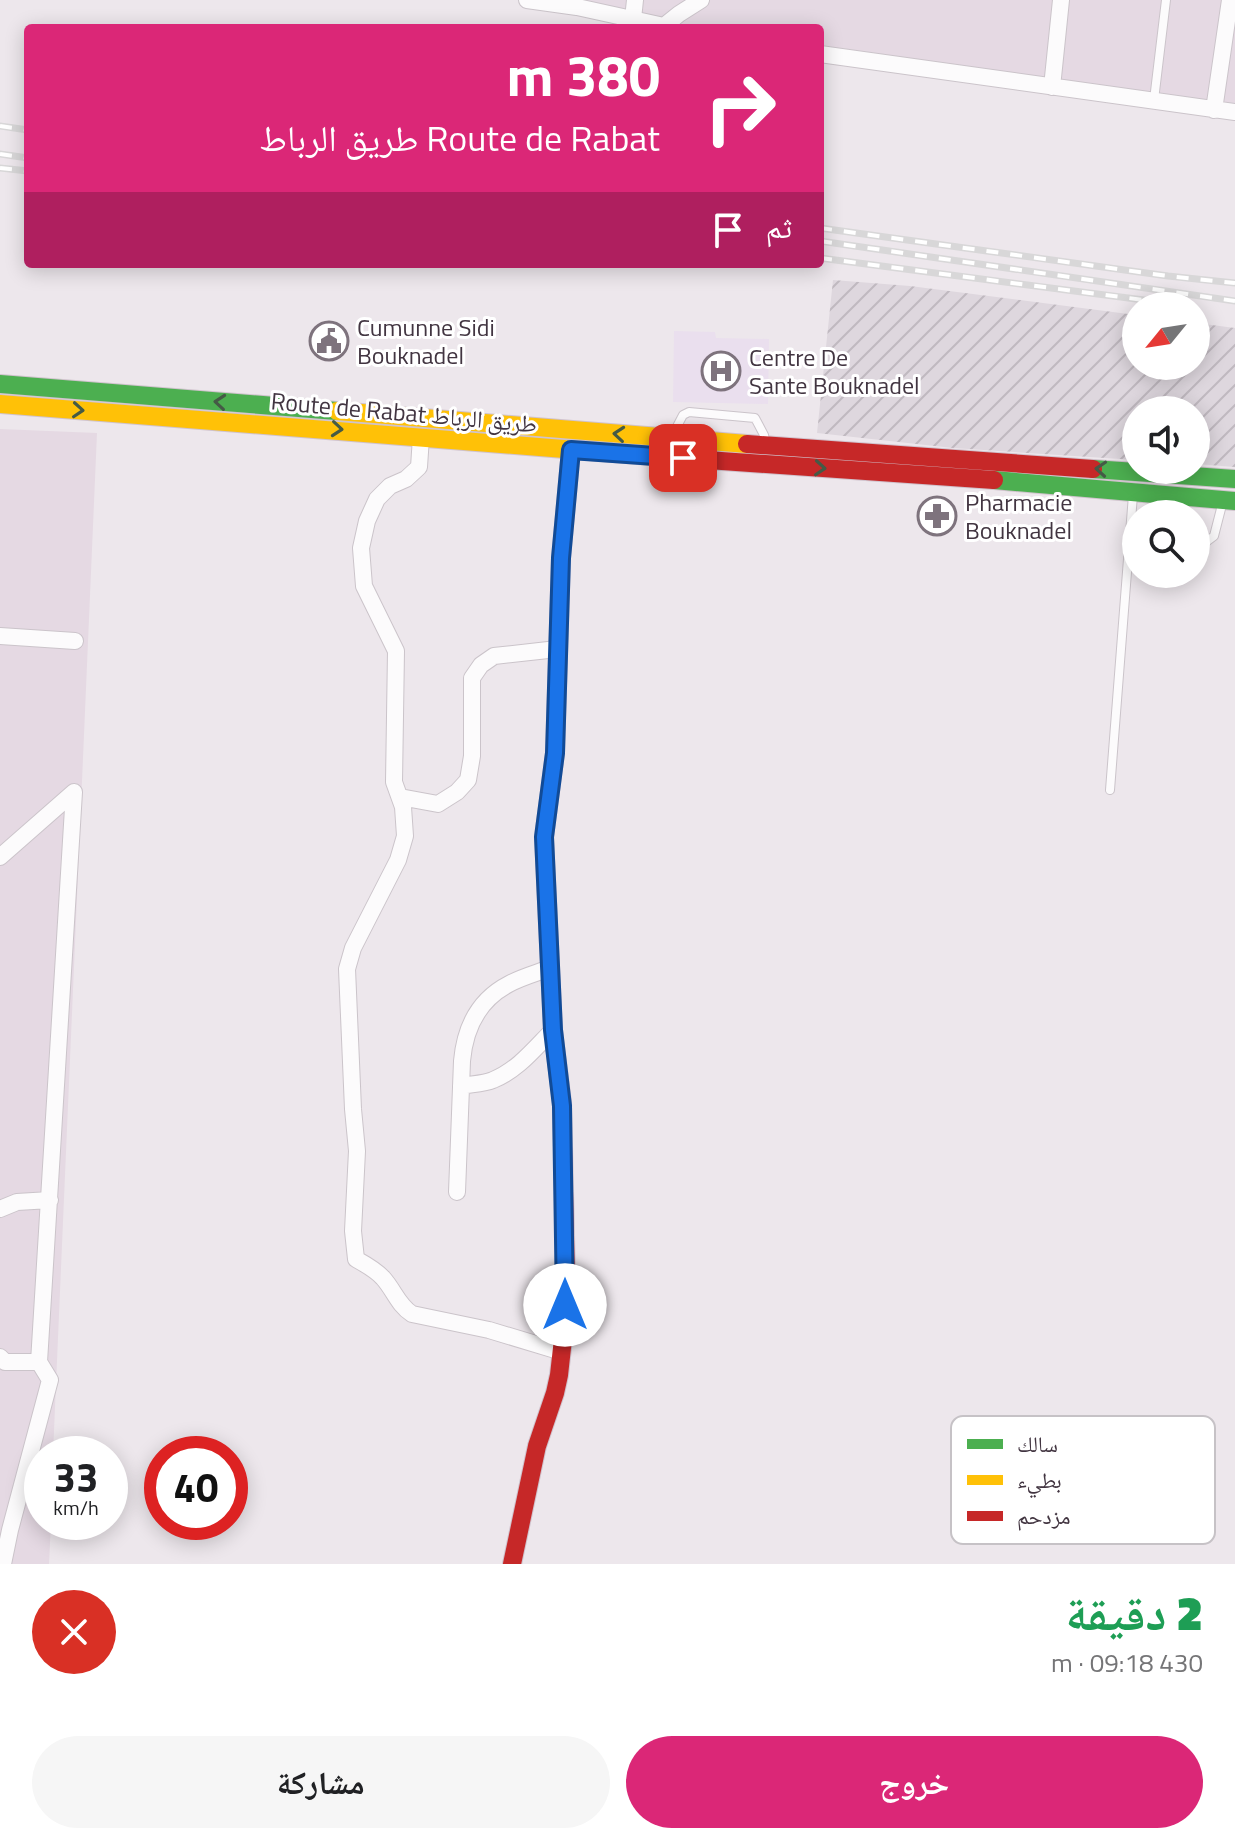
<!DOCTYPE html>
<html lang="ar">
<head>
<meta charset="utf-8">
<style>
  :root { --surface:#fff; --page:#f6f6f6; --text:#202124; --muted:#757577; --accent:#db2777 }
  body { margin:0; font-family:"Titillium Web","Noto Naskh Arabic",sans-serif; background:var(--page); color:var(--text); direction:rtl; height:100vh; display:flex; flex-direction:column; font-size:30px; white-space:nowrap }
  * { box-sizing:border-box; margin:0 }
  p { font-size:26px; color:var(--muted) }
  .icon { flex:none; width:44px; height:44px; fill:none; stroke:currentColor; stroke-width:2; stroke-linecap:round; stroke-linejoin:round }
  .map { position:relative; height:1564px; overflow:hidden; direction:ltr }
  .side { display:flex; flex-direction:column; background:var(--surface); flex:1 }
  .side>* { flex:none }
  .top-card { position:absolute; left:24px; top:24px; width:800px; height:244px; border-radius:8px; box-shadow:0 4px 20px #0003; direction:rtl; background:#db2777; color:#fff; overflow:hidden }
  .needle { width:52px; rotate:240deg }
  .controls { position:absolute; left:1122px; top:292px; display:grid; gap:16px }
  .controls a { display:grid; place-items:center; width:88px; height:88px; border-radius:50%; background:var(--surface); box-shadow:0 4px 20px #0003; font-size:40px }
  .speed { position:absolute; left:24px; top:1436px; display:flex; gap:16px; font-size:40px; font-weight:700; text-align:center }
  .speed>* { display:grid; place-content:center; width:104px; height:104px; border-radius:50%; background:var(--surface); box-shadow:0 4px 20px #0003; line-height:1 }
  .speed small { font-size:20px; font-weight:400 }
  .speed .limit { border:12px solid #d22; background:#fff; color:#111 }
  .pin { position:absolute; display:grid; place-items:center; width:68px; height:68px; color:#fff; margin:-34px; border-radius:16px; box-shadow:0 4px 12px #0006 }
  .me { position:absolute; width:88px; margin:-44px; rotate:0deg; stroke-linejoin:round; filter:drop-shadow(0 0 6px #0008) }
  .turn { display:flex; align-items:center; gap:28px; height:168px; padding:0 32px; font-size:36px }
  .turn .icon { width:104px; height:104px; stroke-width:2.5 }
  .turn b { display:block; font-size:56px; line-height:68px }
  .then { display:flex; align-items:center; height:76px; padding:0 32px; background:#0003; gap:16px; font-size:30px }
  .round { display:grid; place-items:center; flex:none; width:84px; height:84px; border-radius:42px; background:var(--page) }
  .summary { display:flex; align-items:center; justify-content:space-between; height:136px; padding:0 32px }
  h1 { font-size:48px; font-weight:800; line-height:60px; color:#1e9e55 }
  .button { display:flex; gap:16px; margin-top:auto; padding:16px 32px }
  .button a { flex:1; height:92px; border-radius:48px; background:var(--accent); color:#fff; font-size:32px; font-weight:800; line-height:92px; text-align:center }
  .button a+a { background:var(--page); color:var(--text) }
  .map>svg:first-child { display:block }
  .residential { fill:#e5d9e3 }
  .industrial { fill:url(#industrial-furrows) }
  .medical { fill:#eadfee }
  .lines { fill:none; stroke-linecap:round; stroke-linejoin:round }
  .lane-casing { stroke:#cbc4ca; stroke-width:10 }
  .street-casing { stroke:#cbc4ca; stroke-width:18 }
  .fast-casing { stroke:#d0c3cd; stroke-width:20 }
  .slow-casing { stroke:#d0c3cd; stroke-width:20 }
  .jam-casing { stroke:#d0c3cd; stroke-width:20 }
  .lane { stroke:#fcfbfc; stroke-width:8 }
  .street { stroke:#fcfbfc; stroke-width:16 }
  .fast { stroke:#4caf50; stroke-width:18 }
  .slow { stroke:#ffc107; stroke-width:18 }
  .jam { stroke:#c62828; stroke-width:18 }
  .rail-casing { stroke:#d8d7d8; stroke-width:7 }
  .rail { stroke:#fff; stroke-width:4; stroke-dasharray:12; stroke-linecap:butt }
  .oneway { stroke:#455a46 }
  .route-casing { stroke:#114b97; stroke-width:20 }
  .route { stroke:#1a73e8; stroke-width:14 }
  .labels { text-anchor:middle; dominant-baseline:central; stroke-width:6; stroke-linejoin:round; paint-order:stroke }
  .poi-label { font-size:24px; fill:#423541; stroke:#fff; text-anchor:start }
  .street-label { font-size:24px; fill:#423541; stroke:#fff }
  .key { fill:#fff; stroke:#c6c2c6; stroke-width:2 }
  .key-label { font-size:22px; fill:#423541 }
</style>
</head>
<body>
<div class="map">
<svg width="1235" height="1564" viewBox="0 0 1235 1564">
  <defs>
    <pattern id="industrial-furrows" width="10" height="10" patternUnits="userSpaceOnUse" patternTransform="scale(2)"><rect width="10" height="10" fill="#ded7de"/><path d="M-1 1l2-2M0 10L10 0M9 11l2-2" fill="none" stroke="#c0b9c0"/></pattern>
  </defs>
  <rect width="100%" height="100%" fill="#ede7ec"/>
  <!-- residential -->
  <path class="residential" d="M 565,0 L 1235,0 L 1235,105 L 820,45 L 820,28 L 704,28 L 620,16 Z
    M 0,429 L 97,433 L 53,1454 L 42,1454 L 42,1522 L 51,1522 L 49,1564 L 0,1564 Z"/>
  <!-- industrial -->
  <path class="industrial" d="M 833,280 L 910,286 L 1136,315 L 1136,366 L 1196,366 L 1196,323 L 1235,328 L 1235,467 L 1196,464 L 1196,410 L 1136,410 L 1136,460 L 953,448 L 817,433 Z"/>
  <!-- medical -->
  <path class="medical" d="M 674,331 L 715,332 L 716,338 L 769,339 L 768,404 L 673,402 Z"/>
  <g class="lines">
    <!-- lane casing -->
    <g class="lane-casing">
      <path id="lane" d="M 1154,100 L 1166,0
        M 672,436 L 683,415 L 689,412 L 755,418 L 764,435 L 765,441
        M 1196,542 L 1206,542 L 1214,536 L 1223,501
        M 1110,790 L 1133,495"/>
    </g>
    <!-- street casing -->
    <g class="street-casing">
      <path id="street" d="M 527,0 L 577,7
        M 573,0 L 577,7 L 673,28
        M 633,19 L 635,0
        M 664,26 L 679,14 L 701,0
        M 820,54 L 1235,112
        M 1052,87 L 1061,0
        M 1214,110 L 1230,0
        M 421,437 L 419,467 L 406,479 L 390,486 L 377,499 L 367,521 L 361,548 L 364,586 L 396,651 L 394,782 L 403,807 L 405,836 L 398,860 L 353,948 L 347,969 L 353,1109 L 357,1151 L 353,1231 L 356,1259 C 365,1264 376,1270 383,1278 C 394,1290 398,1305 412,1314 L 489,1330 L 562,1352
        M 0,636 L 75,641
        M 400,797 L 438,804 L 457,792 L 468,780 L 472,756 L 472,678 L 481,665 L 494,656 L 557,649
        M 0,857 L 74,792
        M 461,1086 C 471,1084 484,1084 493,1080 C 518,1070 535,1048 553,1030
        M 457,1192 L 462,1061 C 465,1028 478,1000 509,984 C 522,977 537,973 550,968
        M 0,1209 L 17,1202 L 50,1200
        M 0,1357 L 5,1362 L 39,1362 L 74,792
        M 3,1564 L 10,1530 L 50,1380 L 39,1362"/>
    </g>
    <!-- fast casing -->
    <g class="fast-casing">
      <path id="fast" d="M 0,384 L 337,411
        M 1093,469 L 1235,479
        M 994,480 L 1235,501"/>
    </g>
    <!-- slow casing -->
    <g class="slow-casing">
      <path id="slow" d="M 0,404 L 651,456
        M 337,411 L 747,444
        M 562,1103 L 553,1030 L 544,837 L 555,753 L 561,558 L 571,450"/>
    </g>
    <!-- jam casing -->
    <g class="jam-casing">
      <path id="jam" d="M 747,444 L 1093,469
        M 651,456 L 994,480
        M 512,1564 L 537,1446 L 555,1393 L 559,1375 L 564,1330 L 566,1279 L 562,1103"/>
    </g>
    <!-- lane -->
    <use href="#lane" class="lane"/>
    <!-- street -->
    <use href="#street" class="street"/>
    <!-- fast -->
    <use href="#fast" class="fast"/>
    <!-- slow -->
    <use href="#slow" class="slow"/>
    <!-- jam -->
    <use href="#jam" class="jam"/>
    <!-- rail casing -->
    <g class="rail-casing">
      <path id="rail" d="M 0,126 L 28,130
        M 0,154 L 28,158
        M 0,168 L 28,171
        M 820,228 L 1168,276 L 1235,283
        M 820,241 L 1235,301
        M 820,258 L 1167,303"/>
    </g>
    <!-- rail -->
    <use href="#rail" class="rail"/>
  </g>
  <!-- one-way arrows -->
  <defs><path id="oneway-chevron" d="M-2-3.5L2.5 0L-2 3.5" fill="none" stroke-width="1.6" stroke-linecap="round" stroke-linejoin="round" transform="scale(2)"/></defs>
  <g class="oneway">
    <use href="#oneway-chevron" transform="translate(220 402) rotate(-175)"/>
    <use href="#oneway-chevron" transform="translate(78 410) rotate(4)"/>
    <use href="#oneway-chevron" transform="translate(337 429) rotate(5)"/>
    <use href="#oneway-chevron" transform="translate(619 434) rotate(-175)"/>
    <use href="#oneway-chevron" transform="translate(820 468) rotate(4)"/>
    <use href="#oneway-chevron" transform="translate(1101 469) rotate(-176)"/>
  </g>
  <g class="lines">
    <!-- route casing -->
    <g class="route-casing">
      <path id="route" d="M 565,1305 L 562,1106 L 553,1030 L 544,837 L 555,753 L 561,558 L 571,450 L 683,458"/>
    </g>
    <!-- route -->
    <use href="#route" class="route"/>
  </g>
  <!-- icons -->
  <defs>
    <g id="civic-ring" transform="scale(2)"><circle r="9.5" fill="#fff" stroke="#7e737d" stroke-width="1.5"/><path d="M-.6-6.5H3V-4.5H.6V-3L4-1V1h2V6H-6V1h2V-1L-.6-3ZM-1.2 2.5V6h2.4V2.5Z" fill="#7e737d"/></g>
    <g id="hospital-ring" transform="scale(2)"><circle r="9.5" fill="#fff" stroke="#7e737d" stroke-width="1.5"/><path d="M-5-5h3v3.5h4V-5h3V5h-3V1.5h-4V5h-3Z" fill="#7e737d"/></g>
    <g id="pharmacy-ring" transform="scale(2)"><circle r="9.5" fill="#fff" stroke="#7e737d" stroke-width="1.5"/><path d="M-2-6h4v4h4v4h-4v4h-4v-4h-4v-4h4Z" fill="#7e737d"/></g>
  </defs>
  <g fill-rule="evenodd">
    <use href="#civic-ring" x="329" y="341"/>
    <use href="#hospital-ring" x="721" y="371"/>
    <use href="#pharmacy-ring" x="937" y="516"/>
  </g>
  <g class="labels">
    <!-- poi labels -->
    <g class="poi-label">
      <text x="357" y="327">Cumunne Sidi<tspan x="357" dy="28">Bouknadel</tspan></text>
      <text x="749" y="357">Centre De<tspan x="749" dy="28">Sante Bouknadel</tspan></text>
      <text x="965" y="502">Pharmacie<tspan x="965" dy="28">Bouknadel</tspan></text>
    </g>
    <!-- street labels -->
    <g class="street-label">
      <text transform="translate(404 412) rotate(5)">Route de Rabat طريق الرباط</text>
    </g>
  </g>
  <!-- legend -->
  <rect x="951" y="1416" width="264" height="128" rx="12" class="key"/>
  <rect x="967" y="1439" width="36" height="10" fill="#4caf50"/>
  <rect x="967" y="1475" width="36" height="10" fill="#ffc107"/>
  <rect x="967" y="1511" width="36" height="10" fill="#c62828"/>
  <g class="key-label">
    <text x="1017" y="1452">سالك</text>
    <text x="1017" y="1488">بطيء</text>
    <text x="1017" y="1524">مزدحم</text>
  </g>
</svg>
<div class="controls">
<a><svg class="needle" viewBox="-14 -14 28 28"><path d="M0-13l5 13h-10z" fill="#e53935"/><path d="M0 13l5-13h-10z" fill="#757577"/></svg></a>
<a><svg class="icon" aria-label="sound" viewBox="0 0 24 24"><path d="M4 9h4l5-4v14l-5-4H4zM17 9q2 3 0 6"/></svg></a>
<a><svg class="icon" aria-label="search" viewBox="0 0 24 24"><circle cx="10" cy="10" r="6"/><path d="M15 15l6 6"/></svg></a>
</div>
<div class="speed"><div>33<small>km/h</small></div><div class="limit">40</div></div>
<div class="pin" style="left:683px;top:458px;background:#d93025"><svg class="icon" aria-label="arrive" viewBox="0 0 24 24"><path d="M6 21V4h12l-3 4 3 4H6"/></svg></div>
<svg class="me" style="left:565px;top:1305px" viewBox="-20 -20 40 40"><circle r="19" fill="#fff"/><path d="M0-13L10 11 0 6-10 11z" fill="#1a73e8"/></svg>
<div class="top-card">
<div class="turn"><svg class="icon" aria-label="right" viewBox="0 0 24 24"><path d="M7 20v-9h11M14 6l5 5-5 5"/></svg><div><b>380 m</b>Route de Rabat طريق الرباط</div></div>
<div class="then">ثم<svg class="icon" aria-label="arrive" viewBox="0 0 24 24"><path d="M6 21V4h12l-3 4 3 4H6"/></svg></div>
</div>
</div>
<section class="side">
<div class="summary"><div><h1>2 دقيقة</h1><p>430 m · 09:18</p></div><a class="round" style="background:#d93025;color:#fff"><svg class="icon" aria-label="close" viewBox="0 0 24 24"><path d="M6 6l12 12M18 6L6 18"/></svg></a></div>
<div class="button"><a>خروج</a><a>مشاركة</a></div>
</section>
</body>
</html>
